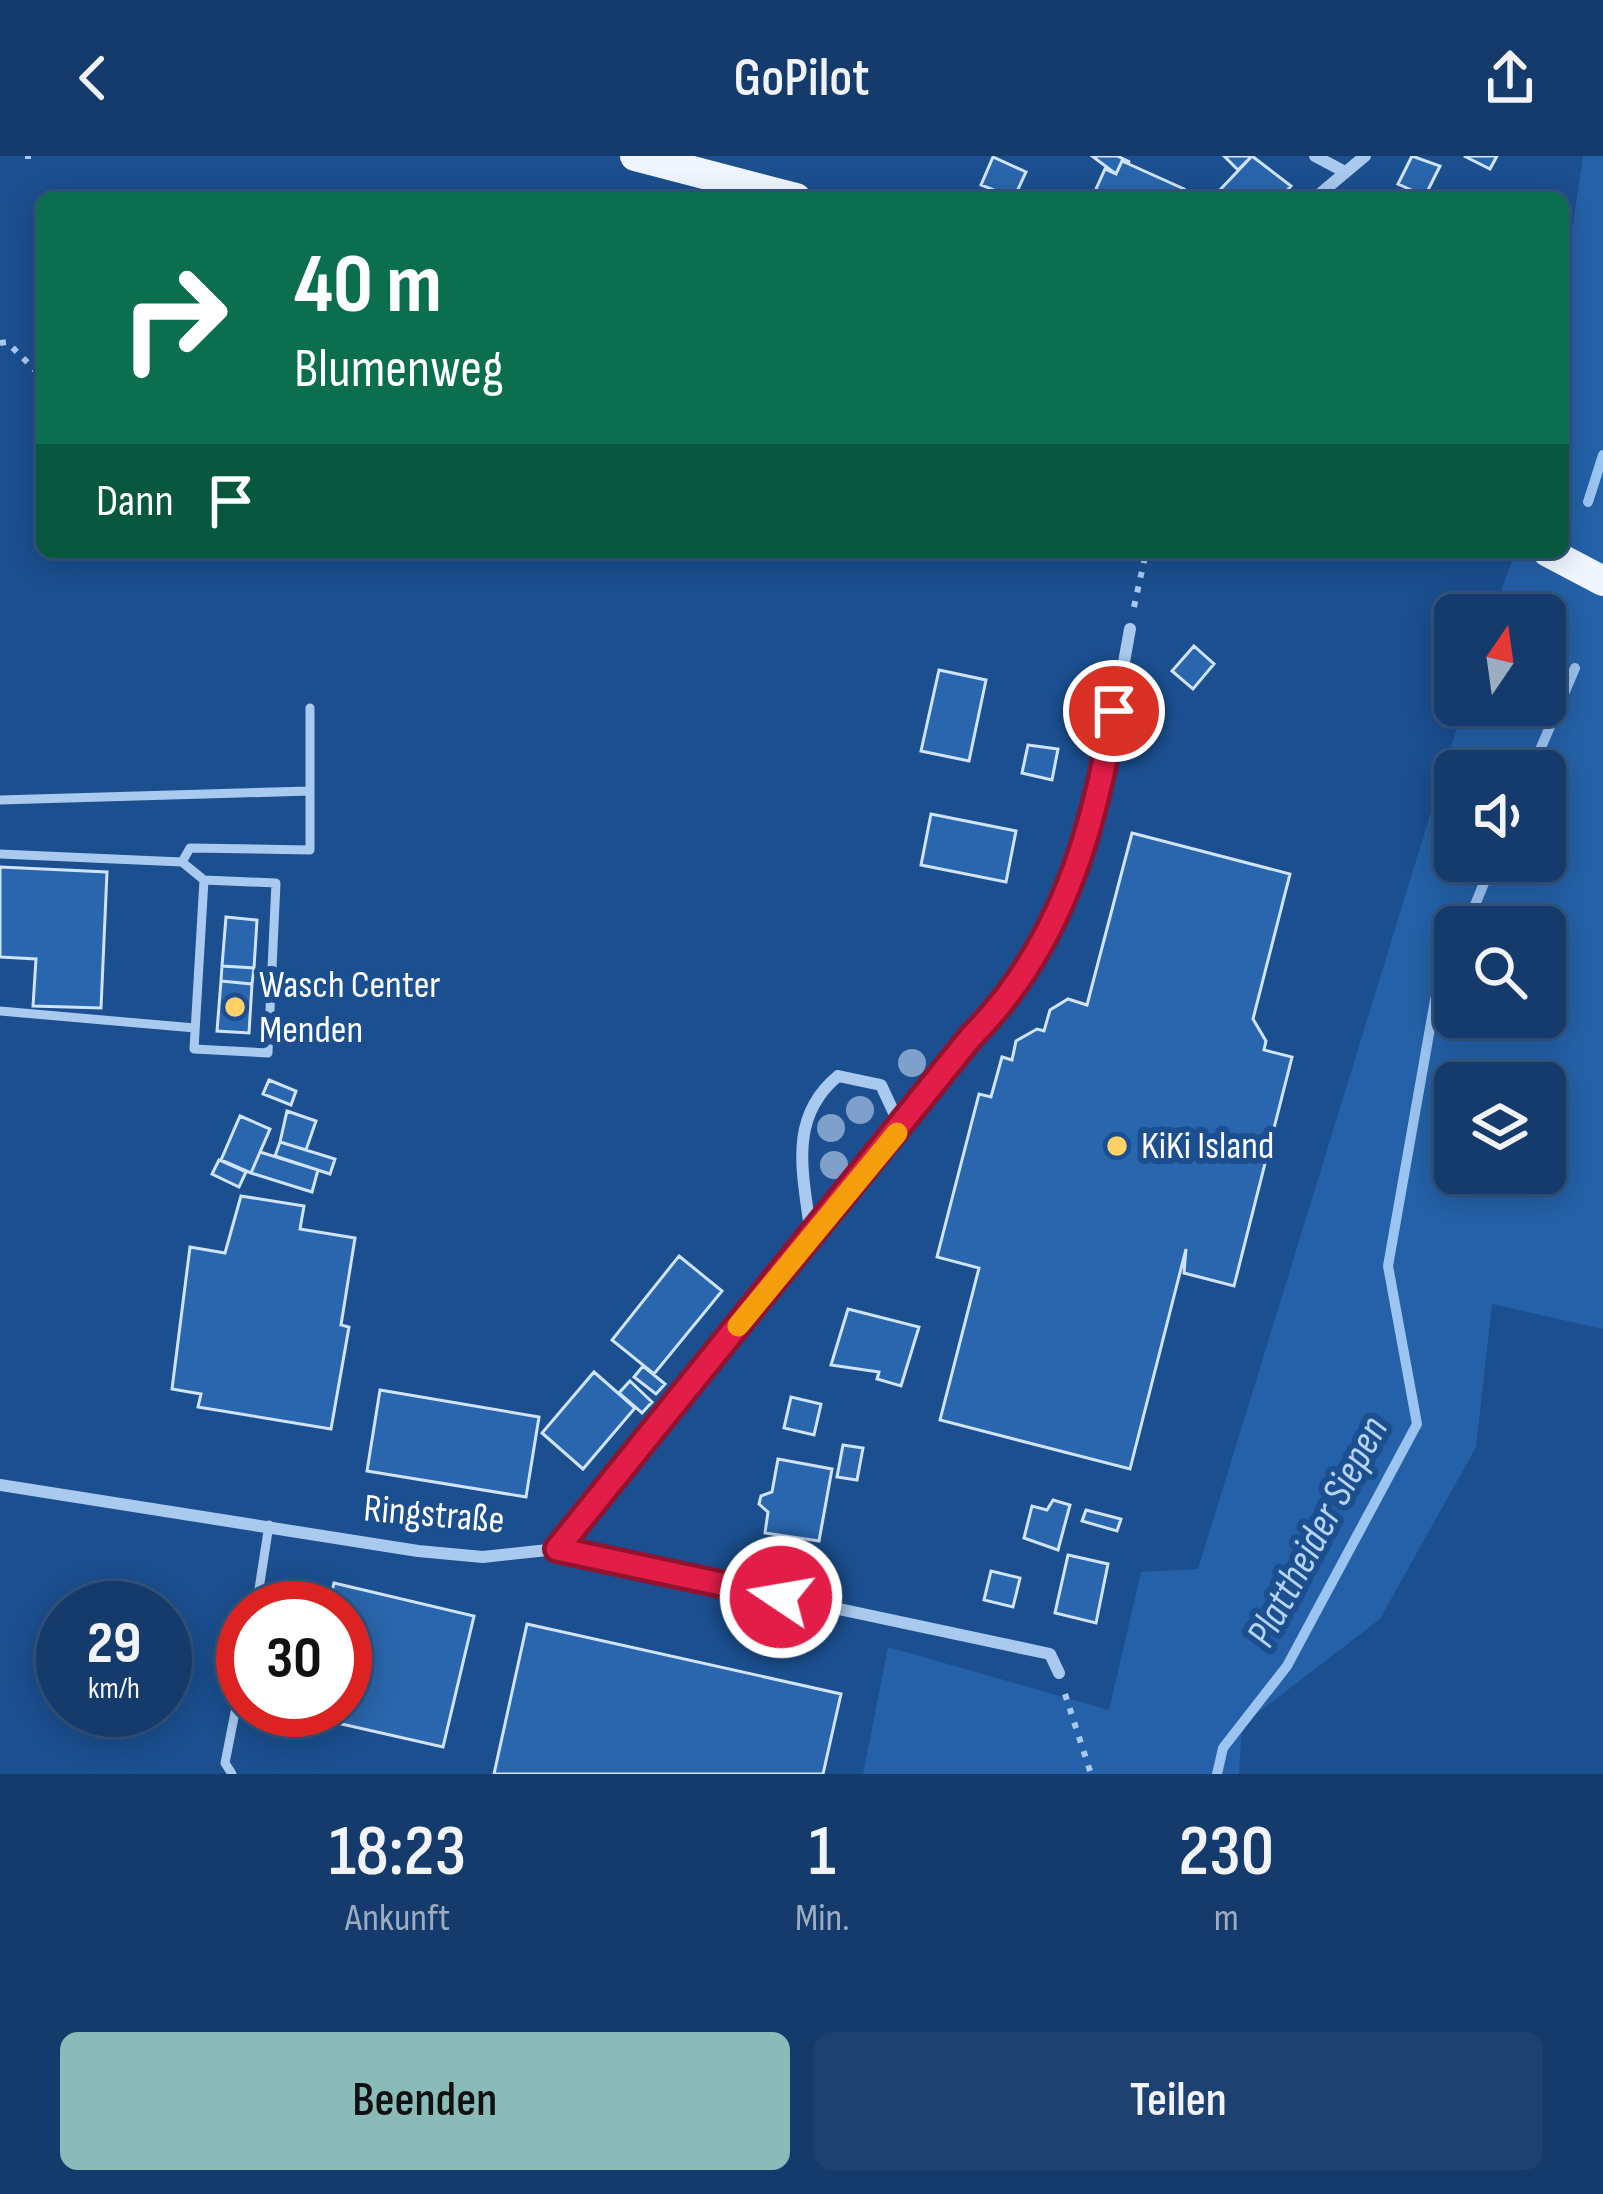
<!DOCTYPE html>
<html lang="de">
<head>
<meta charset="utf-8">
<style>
  :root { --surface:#143b6b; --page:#1d4271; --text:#f1f3f6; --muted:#9dadc1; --line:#33557e; --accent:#8bbbb9 }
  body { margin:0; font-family:"Sofia Sans Condensed",sans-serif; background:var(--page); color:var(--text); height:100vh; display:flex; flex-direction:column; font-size:45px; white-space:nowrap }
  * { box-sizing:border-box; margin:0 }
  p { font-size:39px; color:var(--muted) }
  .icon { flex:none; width:66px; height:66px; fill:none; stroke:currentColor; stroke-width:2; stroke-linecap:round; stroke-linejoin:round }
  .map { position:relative; height:1618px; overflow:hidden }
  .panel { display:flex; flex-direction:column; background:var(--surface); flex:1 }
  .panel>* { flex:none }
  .hud { position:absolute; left:36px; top:36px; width:1533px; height:366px; border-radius:18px; box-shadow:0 6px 30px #0003,0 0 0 3px var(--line); background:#0b6e4f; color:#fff; overflow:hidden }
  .needle { width:78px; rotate:13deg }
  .tools { position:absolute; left:1434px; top:438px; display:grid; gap:24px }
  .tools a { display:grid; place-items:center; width:132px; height:132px; border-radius:18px; background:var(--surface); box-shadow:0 6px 30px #0003,0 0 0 3px var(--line); font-size:60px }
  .speed { position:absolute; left:36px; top:1425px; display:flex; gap:24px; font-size:60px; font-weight:700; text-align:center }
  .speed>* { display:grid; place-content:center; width:156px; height:156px; border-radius:50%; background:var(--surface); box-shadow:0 6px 30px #0003,0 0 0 3px var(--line); line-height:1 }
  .speed small { font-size:30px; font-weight:400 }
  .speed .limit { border:18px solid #d22; background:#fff; color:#111 }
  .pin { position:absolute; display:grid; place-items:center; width:102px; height:102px; color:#fff; margin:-51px; border:6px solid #fff; border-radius:50%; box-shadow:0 3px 12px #0007 }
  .me { position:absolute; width:132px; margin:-66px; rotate:282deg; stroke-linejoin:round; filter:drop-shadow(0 0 9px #0008) }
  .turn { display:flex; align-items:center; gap:42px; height:252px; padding:0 60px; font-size:54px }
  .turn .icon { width:156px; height:156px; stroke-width:2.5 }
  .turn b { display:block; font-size:84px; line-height:102px }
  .then { display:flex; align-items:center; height:114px; padding:0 60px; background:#0003; gap:24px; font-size:45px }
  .eta { display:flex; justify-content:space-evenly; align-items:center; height:204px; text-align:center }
  .eta b { font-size:72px; font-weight:600; line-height:84px }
  .cta { display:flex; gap:24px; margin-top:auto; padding:24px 60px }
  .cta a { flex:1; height:138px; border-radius:18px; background:var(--accent); color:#111; font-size:48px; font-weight:600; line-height:138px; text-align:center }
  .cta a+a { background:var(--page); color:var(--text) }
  header { display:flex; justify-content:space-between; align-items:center; height:156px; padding:0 60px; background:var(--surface); font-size:54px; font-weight:600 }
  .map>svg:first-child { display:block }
  .green { fill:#2461a8; fill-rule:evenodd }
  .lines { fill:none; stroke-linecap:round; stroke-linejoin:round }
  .stream { stroke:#9cc4f0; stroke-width:10 }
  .building { fill:#2a66ad; stroke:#cfe3fa; stroke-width:3 }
  .path { stroke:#a9c9ee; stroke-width:6; stroke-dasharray:6 9; stroke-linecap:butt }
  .service { stroke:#a9c9ee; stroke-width:9 }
  .minor { stroke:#a9c9ee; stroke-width:12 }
  .primary { stroke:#f0f6ff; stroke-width:30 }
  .tree { fill:#7ea0ca }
  .route-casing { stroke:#92132f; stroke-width:30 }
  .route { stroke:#e11d48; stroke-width:21 }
  .slow { stroke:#f59e0b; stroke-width:21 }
  .poi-dot { fill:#ffd166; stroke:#1b4f8f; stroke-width:4.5 }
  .labels { text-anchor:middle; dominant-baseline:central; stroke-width:12; stroke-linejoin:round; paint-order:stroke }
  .poi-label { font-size:39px; fill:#fff; stroke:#1b4f8f; text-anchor:start }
  .street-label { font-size:39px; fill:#fff; stroke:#1b4f8f }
  .water-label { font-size:42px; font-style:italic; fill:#b5d3f5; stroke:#1b4f8f }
</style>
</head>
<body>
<header><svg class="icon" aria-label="back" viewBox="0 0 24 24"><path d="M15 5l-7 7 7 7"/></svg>GoPilot<svg class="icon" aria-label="share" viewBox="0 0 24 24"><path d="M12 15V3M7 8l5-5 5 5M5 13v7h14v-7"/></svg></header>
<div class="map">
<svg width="1603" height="1618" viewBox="0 0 1603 1618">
  <rect width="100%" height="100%" fill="#1b4f8f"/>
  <!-- green -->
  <path class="green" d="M 1583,0 L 1603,0 L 1603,1173 L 1492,1148 L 1476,1291 L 1380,1463 L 1242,1569 L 1239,1618 L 863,1618 L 888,1491 L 1109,1554 L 1141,1416 L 1198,1413 L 1464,549 L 1545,549 L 1545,459 L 1492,459 L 1515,396 L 1563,396 L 1563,66 L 1573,68 ZM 1455,615 L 1545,615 L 1545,705 L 1455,705 ZM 1455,771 L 1545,771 L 1545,861 L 1455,861 ZM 1455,927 L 1545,927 L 1545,1017 L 1455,1017 Z"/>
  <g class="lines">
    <!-- stream -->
    <path class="stream" d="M 1588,346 L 1603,299
      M 1531,615 L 1575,512
      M 1466,771 L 1493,705
      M 1217,1618 L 1223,1592 L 1287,1510 L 1417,1268 L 1388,1110 L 1435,844 L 1455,796"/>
  </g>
  <!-- building -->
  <path class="building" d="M 1092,0 L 1117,0 L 1130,6 L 1122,5 L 1116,18 Z
    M 1224,0 L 1252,0 L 1238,14 Z
    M 1252,0 L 1291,30 L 1280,42 L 1224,42 L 1218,36 Z
    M 1412,0 L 1440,10 L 1425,40 L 1398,28 Z
    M 1464,0 L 1497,0 L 1490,13 Z
    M 993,1 L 1026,16 L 1014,42 L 981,29 Z
    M 1122,5 L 1184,33 L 1180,42 L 1092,42 L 1105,13 L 1116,18 Z
    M 1194,490 L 1214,508 L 1193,533 L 1172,515 Z
    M 939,514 L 986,524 L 969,605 L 921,595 Z
    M 1028,589 L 1058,593 L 1052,624 L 1022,617 Z
    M 931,658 L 1016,675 L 1006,726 L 921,709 Z
    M 1132,677 L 1290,718 L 1253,863 L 1266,885 L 1264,894 L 1292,901 L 1234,1130 L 1184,1117 L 1186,1093 L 1130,1313 L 940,1264 L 979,1112 L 937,1101 L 979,938 L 991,941 L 1002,901 L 1012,904 L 1016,885 L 1037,873 L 1044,875 L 1050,854 L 1068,843 L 1087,849 Z
    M 0,711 L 107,716 L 101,852 L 33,850 L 36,803 L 0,801 Z
    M 226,761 L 257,764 L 254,812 L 222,810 Z
    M 222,810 L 254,812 L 252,828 L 221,825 Z
    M 221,825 L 252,828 L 249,877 L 217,875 Z
    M 269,924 L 296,935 L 291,949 L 263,938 Z
    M 287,955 L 316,965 L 306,994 L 280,986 Z
    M 240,960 L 270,973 L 251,1017 L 221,1004 Z
    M 280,986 L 335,1003 L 330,1018 L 275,1000 Z
    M 260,996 L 318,1014 L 312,1036 L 251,1017 Z
    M 219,1004 L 246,1016 L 239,1031 L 212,1018 Z
    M 241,1040 L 304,1050 L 300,1073 L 355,1082 L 341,1169 L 349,1171 L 331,1273 L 198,1251 L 201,1238 L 172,1233 L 190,1091 L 225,1097 Z
    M 679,1100 L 722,1135 L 654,1218 L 612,1184 Z
    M 848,1153 L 919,1171 L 901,1230 L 877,1223 L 879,1216 L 831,1209 Z
    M 643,1210 L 665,1228 L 656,1238 L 634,1221 Z
    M 594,1216 L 635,1252 L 583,1313 L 542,1277 Z
    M 630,1225 L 652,1246 L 642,1257 L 619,1237 Z
    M 380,1234 L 539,1261 L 526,1341 L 367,1315 Z
    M 791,1241 L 821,1248 L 814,1279 L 784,1272 Z
    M 843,1289 L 863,1292 L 857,1324 L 837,1321 Z
    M 778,1303 L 832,1313 L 819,1385 L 765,1377 L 768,1356 L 759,1348 L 761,1340 L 772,1336 Z
    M 1053,1344 L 1070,1349 L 1058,1394 L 1024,1382 L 1032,1350 L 1047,1354 Z
    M 1086,1354 L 1121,1363 L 1117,1375 L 1082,1365 Z
    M 1068,1399 L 1108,1408 L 1096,1467 L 1055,1457 Z
    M 991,1415 L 1020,1422 L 1013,1451 L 984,1444 Z
    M 334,1427 L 474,1460 L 443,1591 L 302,1559 L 303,1554 L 345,1554 L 345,1452 L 328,1452 Z
    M 527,1468 L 841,1538 L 823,1618 L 494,1618 Z"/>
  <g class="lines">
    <!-- path -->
    <path class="path" d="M 28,3 L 28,0
      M 0,187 L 7,186 L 42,221
      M 1134,451 L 1146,396
      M 1065,1538 L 1091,1618"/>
    <!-- service -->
    <path class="service" d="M 0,644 L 310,635
      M 0,698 L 182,706 L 204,724 L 276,727 L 268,897 L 194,893 L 204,724
      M 182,706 L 190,692 L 310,694 L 310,552
      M 0,855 L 195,872
      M 256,1452 L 269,1369
      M 232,1618 L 225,1607 L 243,1516"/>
    <!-- minor -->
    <path class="minor" d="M 1315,0 L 1345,16
      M 1315,42 L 1365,0
      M 901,972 C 923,943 945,913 969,885 C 982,868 1000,855 1013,838 C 1092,734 1107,597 1130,473
      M 0,1329 L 418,1395 L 483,1401 L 557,1393 L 1050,1498 L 1059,1517
      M 557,1393 L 901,972 L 881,929 L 838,920 C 786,963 804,1020 811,1081"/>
    <!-- primary -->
    <path class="primary" d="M 635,0 L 796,42
      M 1548,396 L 1603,425"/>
  </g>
  <!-- trees -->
  <g class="tree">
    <circle cx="912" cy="907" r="14"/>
    <circle cx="860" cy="954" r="14"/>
    <circle cx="831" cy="972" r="14"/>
    <circle cx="834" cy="1009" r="14"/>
  </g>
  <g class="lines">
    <!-- route casing -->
    <g class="route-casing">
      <path id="route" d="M 781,1441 L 557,1393 L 971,881 C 1060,792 1094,676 1114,555"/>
    </g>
    <!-- route -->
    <use href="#route" class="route"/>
    <!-- slow -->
    <path class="slow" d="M 738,1170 L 897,977"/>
  </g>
  <!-- markers -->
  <g class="poi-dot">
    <circle cx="235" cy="851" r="12"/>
    <circle cx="1117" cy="990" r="12"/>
  </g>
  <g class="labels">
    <!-- poi labels -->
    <g class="poi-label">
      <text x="259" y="829">Wasch Center<tspan x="259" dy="45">Menden</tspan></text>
      <text x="1141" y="990">KiKi Island</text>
    </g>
    <!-- street labels -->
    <g class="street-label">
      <text transform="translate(434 1359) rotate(5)">Ringstraße</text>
    </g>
    <!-- water labels -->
    <g class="water-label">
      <text transform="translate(1318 1376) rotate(-62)">Plattheider Siepen</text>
    </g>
  </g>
</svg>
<div class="tools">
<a><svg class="needle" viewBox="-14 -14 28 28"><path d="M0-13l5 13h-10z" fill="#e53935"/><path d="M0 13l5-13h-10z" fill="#9dadc1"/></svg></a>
<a><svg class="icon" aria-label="sound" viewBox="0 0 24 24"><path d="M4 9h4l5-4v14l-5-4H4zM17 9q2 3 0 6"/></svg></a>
<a><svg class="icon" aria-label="search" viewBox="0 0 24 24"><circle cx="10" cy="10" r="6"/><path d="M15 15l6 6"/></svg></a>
<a><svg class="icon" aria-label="layers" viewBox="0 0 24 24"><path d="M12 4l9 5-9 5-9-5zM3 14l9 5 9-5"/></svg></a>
</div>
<div class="speed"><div>29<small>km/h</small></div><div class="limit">30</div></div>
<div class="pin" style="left:1114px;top:555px;background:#d93025"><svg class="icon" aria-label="arrive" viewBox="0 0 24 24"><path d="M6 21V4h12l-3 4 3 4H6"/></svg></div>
<svg class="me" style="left:781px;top:1441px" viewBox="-20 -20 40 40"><circle r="17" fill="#e11d48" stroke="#fff" stroke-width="3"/><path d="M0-11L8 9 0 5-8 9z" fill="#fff"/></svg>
<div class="hud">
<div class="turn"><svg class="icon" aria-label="right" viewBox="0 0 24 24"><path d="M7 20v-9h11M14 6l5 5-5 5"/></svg><div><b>40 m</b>Blumenweg</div></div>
<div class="then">Dann<svg class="icon" aria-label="arrive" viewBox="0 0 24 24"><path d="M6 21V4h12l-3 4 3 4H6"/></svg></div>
</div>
</div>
<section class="panel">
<div class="eta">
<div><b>18:23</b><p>Ankunft</p></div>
<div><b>1</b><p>Min.</p></div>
<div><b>230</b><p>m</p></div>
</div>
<div class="cta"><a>Beenden</a><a>Teilen</a></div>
</section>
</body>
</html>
